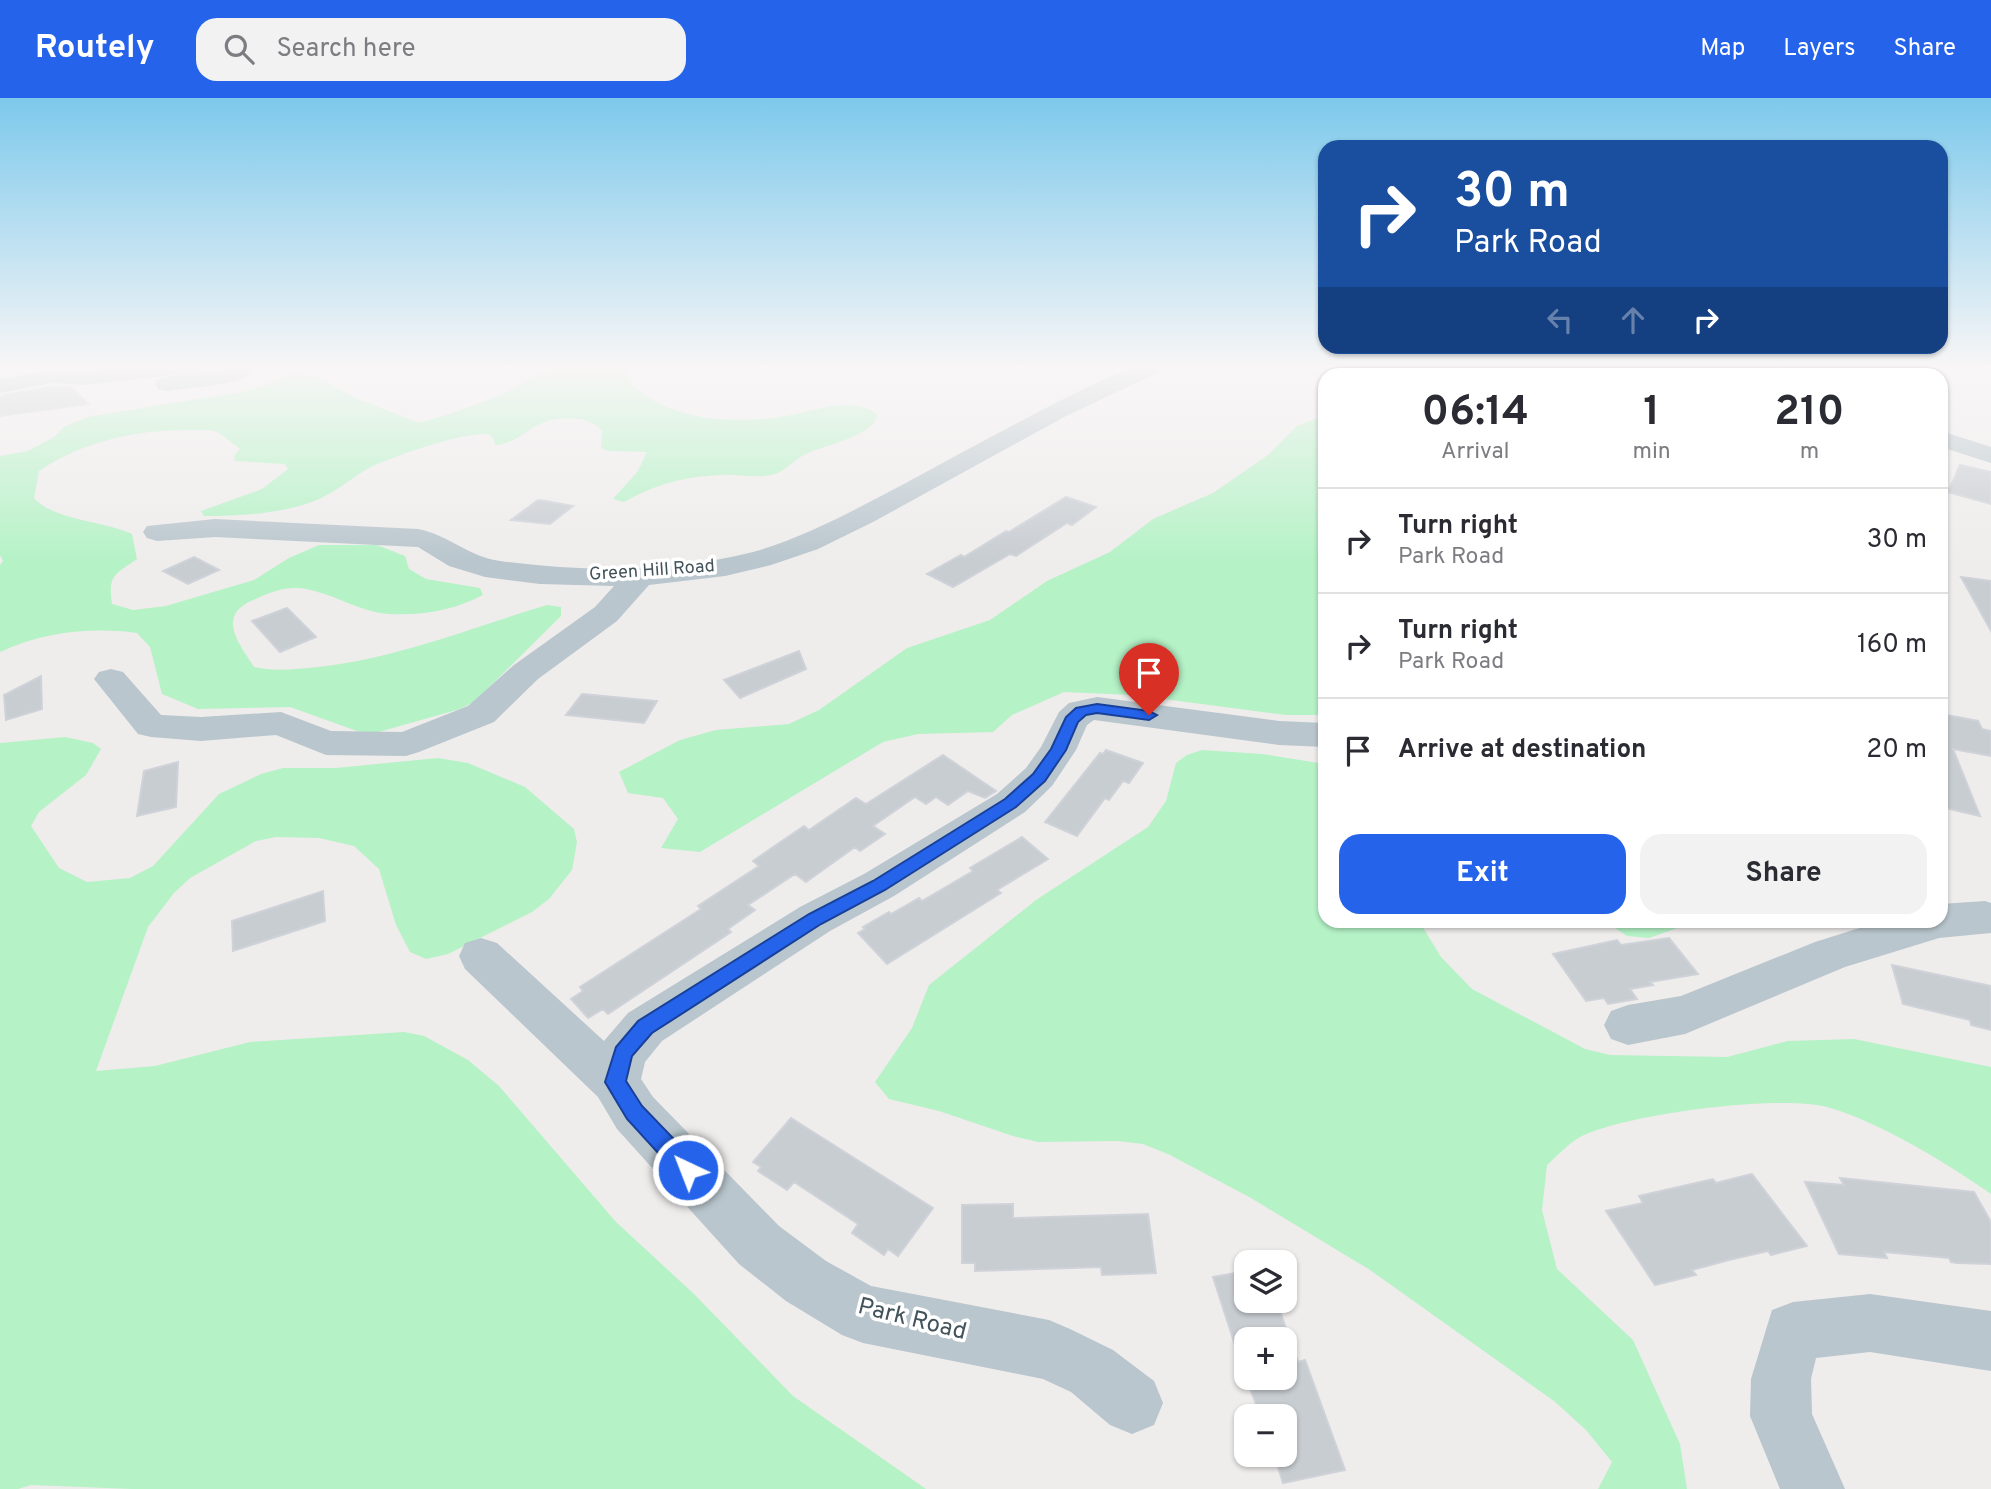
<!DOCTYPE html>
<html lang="en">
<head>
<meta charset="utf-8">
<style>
  :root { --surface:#fff; --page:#f2f2f3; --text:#2b2b33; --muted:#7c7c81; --line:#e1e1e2; --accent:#2563eb }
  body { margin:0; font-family:Overpass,sans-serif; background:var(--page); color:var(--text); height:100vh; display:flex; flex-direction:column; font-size:26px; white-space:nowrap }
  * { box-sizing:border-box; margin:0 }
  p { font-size:23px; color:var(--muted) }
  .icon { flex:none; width:38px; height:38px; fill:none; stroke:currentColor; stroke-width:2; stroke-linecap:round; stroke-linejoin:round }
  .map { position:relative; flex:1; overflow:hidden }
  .sheet { position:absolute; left:1318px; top:270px; width:630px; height:560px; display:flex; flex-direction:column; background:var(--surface); border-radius:21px; box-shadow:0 2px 5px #0004 }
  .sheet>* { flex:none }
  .guide { position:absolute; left:1318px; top:42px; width:630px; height:214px; border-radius:21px; box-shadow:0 2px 5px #0004; background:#1a4fa0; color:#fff; overflow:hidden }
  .fabs { position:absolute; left:1234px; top:1152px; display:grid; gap:14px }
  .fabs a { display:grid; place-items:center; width:63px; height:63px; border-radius:14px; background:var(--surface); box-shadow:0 2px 5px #0004; font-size:35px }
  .pin { position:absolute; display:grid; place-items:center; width:60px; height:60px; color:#fff; margin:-72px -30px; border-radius:50% 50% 50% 0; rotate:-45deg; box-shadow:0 0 7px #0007 }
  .pin .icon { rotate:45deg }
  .me { position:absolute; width:77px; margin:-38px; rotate:317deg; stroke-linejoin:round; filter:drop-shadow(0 0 5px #0008) }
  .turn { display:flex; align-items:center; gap:24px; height:147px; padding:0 21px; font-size:32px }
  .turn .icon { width:91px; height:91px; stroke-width:2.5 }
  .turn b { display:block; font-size:49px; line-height:60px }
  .lanes { display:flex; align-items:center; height:66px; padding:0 21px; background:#0003; justify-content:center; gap:35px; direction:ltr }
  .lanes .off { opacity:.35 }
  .eta { display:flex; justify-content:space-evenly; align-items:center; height:119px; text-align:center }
  .eta b { font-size:42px; font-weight:700; line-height:49px }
  .button { display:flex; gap:14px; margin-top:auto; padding:14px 21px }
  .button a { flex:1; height:80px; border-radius:21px; background:var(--accent); color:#fff; font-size:28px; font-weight:700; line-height:80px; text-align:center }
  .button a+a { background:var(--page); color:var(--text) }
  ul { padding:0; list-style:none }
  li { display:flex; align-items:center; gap:21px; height:105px; padding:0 21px; border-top:2px solid var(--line) }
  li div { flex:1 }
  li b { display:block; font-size:26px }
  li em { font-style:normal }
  header { display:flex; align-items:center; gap:42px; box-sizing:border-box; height:98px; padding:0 35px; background:var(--accent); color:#fff }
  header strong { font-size:33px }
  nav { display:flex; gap:38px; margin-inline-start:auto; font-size:24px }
  .search { width:490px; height:63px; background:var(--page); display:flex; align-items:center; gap:18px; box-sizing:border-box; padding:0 24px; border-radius:21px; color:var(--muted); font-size:26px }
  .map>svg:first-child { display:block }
  .green { fill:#b5f2c6 }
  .building { fill:#c8cdd2; stroke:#cfd3d9; stroke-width:2; fill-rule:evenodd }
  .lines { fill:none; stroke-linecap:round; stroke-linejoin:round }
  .minor { fill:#b9c6cd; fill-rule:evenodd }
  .route { fill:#2563eb; stroke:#184099; stroke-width:2 }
  .labels { text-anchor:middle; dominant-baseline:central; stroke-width:7; stroke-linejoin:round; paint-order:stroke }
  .far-street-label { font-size:18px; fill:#43535b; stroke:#fff }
  .near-street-label { font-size:24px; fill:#43535b; stroke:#fff }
</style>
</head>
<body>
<header>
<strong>Routely</strong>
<div class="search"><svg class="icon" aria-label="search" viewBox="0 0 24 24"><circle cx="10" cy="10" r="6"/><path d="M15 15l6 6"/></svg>Search here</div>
<nav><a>Map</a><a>Layers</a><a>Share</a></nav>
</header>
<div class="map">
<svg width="1991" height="1391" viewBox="0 0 1991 1391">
  <rect width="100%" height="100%" fill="#efecec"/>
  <!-- green -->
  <path class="green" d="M 559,268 L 628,268 L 625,272 C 629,288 639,294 653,302 C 689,323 732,324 772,320 C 803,318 849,295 877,316 C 878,337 822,348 806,356 C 795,361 785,373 775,376 C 758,381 738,376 721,377 C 682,379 659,385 624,404 L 613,401 L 638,373 L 647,354 L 609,353 L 601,350 L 602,333 C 590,317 557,318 540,326 C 524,334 515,345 496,347 L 491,337 C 473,330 388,360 369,370 C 348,382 333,397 309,405 C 275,416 240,418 204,418 L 201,413 L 262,391 L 288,371 L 285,366 L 235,363 L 234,358 L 240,351 C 233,346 226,339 219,335 C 212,331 205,332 198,332 C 142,331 86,341 39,373 L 34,400 C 53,422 104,423 132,436 L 137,461 C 114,477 108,477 112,506 L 133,512 L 166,508 L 254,482 L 289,460 L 319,447 L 377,447 L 405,458 L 409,471 L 426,481 L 480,490 L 483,497 C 455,512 421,518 390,516 C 357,514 329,492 297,490 C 281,489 264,497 251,503 C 216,519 240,547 254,569 C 275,574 297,571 318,569 C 398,560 471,530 547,507 L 561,509 L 561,518 L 474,604 L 460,611 L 368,637 L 290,609 L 198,611 L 162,596 L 150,549 L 137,535 C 89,529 44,534 0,554 L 0,467 L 3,463 L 0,457 L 0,358 L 28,353 L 54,339 L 64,329 L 88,319 L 241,294 L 267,287 L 293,275 L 317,280 L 358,301 L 419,325 L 450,316 L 494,300 Z
    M 1361,268 C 1384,268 1417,275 1437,268 L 1655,268 L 1645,276 L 1374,276 Z
    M 1325,317 L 1325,617 L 1286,617 L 1133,597 L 1064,594 L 1012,617 L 993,634 L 918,636 L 883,644 L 700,754 L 661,750 L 678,721 L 663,700 L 628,695 L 619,674 L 680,642 L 716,632 L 789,626 L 819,612 L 907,550 L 990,522 L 1047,483 L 1110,454 L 1153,421 L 1213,395 L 1268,357 L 1297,328 Z
    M 65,639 L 93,645 L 101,651 L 86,677 L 39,714 L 31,728 L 59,770 L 87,784 L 130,780 L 153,768 L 219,696 L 261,676 L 283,670 L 336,670 L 438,660 L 468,665 L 525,689 L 574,731 L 577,744 L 572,772 L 549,801 L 532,814 L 448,856 L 426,861 L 410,854 L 396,827 L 379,771 L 354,748 L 319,740 L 276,739 L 256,743 L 190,780 L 174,795 L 148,829 L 96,973 L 155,968 L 250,944 L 404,934 L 424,938 L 468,962 L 499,988 L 616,1124 L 694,1196 L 793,1298 L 926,1391 L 132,1391 L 31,1387 L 18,1391 L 0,1391 L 0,645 Z
    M 1202,652 L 1262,656 L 1325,666 L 1325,822 L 1419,823 L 1441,859 L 1472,891 L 1585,951 L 1610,957 L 1727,959 L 1788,943 L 1854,941 L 1991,969 L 1991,1096 C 1947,1065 1878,1023 1827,1009 C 1779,996 1624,1016 1580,1039 C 1568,1046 1557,1058 1547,1067 L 1542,1112 L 1557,1171 L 1633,1242 L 1680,1346 L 1687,1391 L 1598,1391 L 1612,1364 L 1586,1332 L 1554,1303 L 1370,1172 L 1251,1100 L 1168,1056 L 1143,1046 L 1118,1043 L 1038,1044 L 1013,1038 L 939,1013 L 889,1001 L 875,984 L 912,930 L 929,887 L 1036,802 L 1148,729 L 1166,703 L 1176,665 L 1187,657 Z
    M 1604,823 L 1697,823 L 1649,840 L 1627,838 Z"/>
  <!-- building -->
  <path class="building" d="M 53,288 L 71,289 L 88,306 L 0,318 L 0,300 L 4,297 Z
    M 1960,367 L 1991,374 L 1991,406 L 1948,394 Z
    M 1066,399 L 1096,409 L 1072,427 L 1067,425 L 1016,458 L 1010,456 L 953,489 L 927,476 L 961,457 L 964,459 L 1006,433 L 1009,434 Z
    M 538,402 L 546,403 L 573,408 L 550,426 L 511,422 Z
    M 194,459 L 219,472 L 188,486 L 163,473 Z
    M 1961,479 L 1991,483 L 1991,533 Z
    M 287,510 L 316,539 L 280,554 L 252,523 Z
    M 799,553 L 806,571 L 740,600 L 724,582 Z
    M 41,578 L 42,611 L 6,622 L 4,597 Z
    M 582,596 L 657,603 L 644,625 L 566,617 Z
    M 1941,616 L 1978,623 L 1982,631 L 1991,633 L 1991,658 L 1953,651 L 1980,718 L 1941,709 Z
    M 1106,652 L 1143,665 L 1129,685 L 1123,683 L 1109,702 L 1105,700 L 1077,738 L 1045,724 L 1100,655 L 1103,656 Z
    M 943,657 L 996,693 L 985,700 L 968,693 L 948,707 L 936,699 L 926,706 L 915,699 L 873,728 L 885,736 L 860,753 L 855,749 L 806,784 L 795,776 L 748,807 L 755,812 L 728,831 L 731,834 L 608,916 L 603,911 L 588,920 L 571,901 L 583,893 L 580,889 L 701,811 L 698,808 L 759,768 L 753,763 L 804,728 L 809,732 L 856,700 L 866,706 Z
    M 178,664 L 176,709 L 137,718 L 144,673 Z
    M 1022,739 L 1048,761 L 997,792 L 1001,795 L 887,866 L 858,835 L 865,831 L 863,829 L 889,814 L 891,816 L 919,800 L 922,803 L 973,773 L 970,770 Z
    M 323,793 L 325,823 L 233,853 L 232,823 Z
    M 1669,840 L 1698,876 L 1650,884 L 1653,887 L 1630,891 L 1637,901 L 1608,906 L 1604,900 L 1586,903 L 1553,856 L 1617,842 L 1621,847 Z
    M 1892,867 L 1991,888 L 1991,932 L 1971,927 L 1970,922 L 1903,906 Z
    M 791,1020 L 933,1110 L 898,1158 L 888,1151 L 884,1157 L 852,1135 L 858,1126 L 794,1084 L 787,1092 L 758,1073 L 761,1069 L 753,1064 Z
    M 1752,1076 L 1807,1148 L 1771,1157 L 1768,1153 L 1729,1162 L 1692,1172 L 1696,1177 L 1655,1187 L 1606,1113 L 1643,1105 L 1639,1098 L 1713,1081 L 1716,1085 Z
    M 1840,1080 L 1974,1094 L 1991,1124 L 1991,1166 L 1957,1165 L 1951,1164 L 1949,1160 L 1884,1154 L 1887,1160 L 1839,1156 L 1805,1084 L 1844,1087 Z
    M 1013,1106 L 1013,1120 L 1148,1116 L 1156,1175 L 1102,1177 L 1101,1169 L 975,1173 L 975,1165 L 962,1165 L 962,1107 Z
    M 1246,1173 L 1246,1202 L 1276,1202 L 1298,1264 L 1305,1262 L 1345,1372 L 1283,1385 L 1274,1356 L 1284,1356 L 1284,1318 L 1261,1318 L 1246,1281 L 1213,1179 ZM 1246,1241 L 1284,1241 L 1284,1279 L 1246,1279 Z"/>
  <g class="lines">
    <!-- minor -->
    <path class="minor" d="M 128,268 L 204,268 L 201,273 L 193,275 L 85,287 L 53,285 L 0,295 L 0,281 L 53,272 L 85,273 Z
      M 228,268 L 250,268 C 250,273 250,276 246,279 C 238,286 180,291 166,293 L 158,291 L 155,286 L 158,281 L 166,279 L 227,271 Z
      M 1133,268 L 1164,268 L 1161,273 L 1066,318 L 873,424 L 818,451 L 771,467 L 725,478 L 649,487 L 617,523 L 538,581 L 494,624 L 419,654 L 406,658 L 326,657 L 276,637 L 201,643 L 151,639 L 138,636 L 94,581 L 99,574 L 111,571 L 123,574 L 161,617 L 201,619 L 281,614 L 331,633 L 402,634 L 468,608 L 514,567 L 595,509 L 614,488 L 540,486 L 485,479 L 449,468 L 418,449 L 215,439 L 157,443 L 147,440 L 143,434 L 147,428 L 215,421 L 418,431 C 449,437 469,459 500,463 C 583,474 672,475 753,454 C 806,439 854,412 902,387 C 979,346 1054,303 1133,268 Z
      M 1699,268 C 1714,268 1742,263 1752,276 L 1691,276 Z
      M 1856,268 L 1878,268 L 1874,276 L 1852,276 Z
      M 1941,333 L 1991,349 L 1991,365 L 1941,349 Z
      M 1097,599 L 1279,623 L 1325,625 L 1325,649 L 1279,647 L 1094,622 L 1087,627 L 1076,652 L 1052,688 L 1025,714 L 894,798 L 830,833 L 662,943 L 645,964 L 641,981 L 653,999 L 779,1128 L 826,1163 L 871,1188 L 1049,1222 L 1070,1231 L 1113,1252 L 1154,1283 L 1163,1305 L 1154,1327 L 1132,1336 L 1110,1327 L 1071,1294 L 1043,1281 L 863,1245 L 842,1237 L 786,1203 L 739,1166 L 617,1031 L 598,999 L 465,871 L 459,858 L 465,845 L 481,840 L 497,845 L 604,943 L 628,915 L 800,809 L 864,776 L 997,696 L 1026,670 L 1041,649 L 1059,614 L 1069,605 Z
      M 1985,803 L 1991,805 L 1991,835 L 1939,840 L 1845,869 L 1685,936 L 1628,947 L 1611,941 L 1604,927 L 1611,913 L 1628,907 L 1681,898 L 1815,844 L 1885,822 L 1941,822 L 1941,806 Z
      M 1870,1196 L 1991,1213 L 1991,1273 L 1870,1254 L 1816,1260 L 1811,1281 L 1812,1316 L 1845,1391 L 1780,1391 L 1750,1318 L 1751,1281 L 1772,1212 L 1793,1204 Z"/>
  </g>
  <!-- sky -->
  <linearGradient id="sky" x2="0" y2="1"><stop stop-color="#7dc9ec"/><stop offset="0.58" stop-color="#f8f6f6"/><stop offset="1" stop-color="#f8f6f6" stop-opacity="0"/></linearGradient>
  <rect width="1991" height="463" fill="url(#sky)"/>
  <!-- route -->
  <path class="route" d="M 1097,606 L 1149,613 L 1157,617 L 1149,622 L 1097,615 L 1086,617 L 1078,624 L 1066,652 L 1045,683 L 1016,709 L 885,792 L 821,826 L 652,935 L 632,958 L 626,983 L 642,1008 L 696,1064 L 699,1072 L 696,1079 L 688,1082 L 680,1079 L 627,1021 L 605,984 L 616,949 L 638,923 L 809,816 L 873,783 L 1005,701 L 1033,676 L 1051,651 L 1066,619 L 1076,610 Z"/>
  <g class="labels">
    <!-- far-street labels -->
    <g class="far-street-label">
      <text transform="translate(652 473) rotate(-4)">Green Hill Road</text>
    </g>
    <!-- near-street labels -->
    <g class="near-street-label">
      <text transform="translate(912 1222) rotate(14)">Park Road</text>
    </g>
  </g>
</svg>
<div class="fabs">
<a><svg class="icon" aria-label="layers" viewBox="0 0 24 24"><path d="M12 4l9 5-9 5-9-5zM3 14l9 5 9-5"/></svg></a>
<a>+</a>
<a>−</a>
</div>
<div class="pin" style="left:1149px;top:617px;background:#d93025"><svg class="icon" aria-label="arrive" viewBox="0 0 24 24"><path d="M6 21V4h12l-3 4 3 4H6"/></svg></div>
<svg class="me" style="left:688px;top:1072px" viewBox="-20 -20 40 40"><circle r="17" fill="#2563eb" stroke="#fff" stroke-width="3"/><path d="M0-11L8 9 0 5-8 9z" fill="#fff"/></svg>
<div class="guide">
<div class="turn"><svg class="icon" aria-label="right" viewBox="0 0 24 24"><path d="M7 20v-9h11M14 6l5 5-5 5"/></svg><div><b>30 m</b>Park Road</div></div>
<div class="lanes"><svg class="icon off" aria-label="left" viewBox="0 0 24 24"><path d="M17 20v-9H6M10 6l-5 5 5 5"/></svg><svg class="icon off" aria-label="ahead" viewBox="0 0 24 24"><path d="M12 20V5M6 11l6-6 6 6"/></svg><svg class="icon" aria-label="right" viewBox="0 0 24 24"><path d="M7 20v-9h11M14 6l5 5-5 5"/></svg></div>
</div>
<section class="sheet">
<div class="eta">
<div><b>06:14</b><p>Arrival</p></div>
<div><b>1</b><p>min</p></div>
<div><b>210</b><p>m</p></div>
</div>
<ul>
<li><svg class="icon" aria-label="right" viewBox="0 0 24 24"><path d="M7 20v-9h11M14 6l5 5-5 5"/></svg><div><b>Turn right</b><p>Park Road</p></div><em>30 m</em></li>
<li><svg class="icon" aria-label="right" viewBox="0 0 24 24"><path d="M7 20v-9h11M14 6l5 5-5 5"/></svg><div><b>Turn right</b><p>Park Road</p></div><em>160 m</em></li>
<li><svg class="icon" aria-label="arrive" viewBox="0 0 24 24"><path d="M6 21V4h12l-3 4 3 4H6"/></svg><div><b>Arrive at destination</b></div><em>20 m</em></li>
</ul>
<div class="button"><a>Exit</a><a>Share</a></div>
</section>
</div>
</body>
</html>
